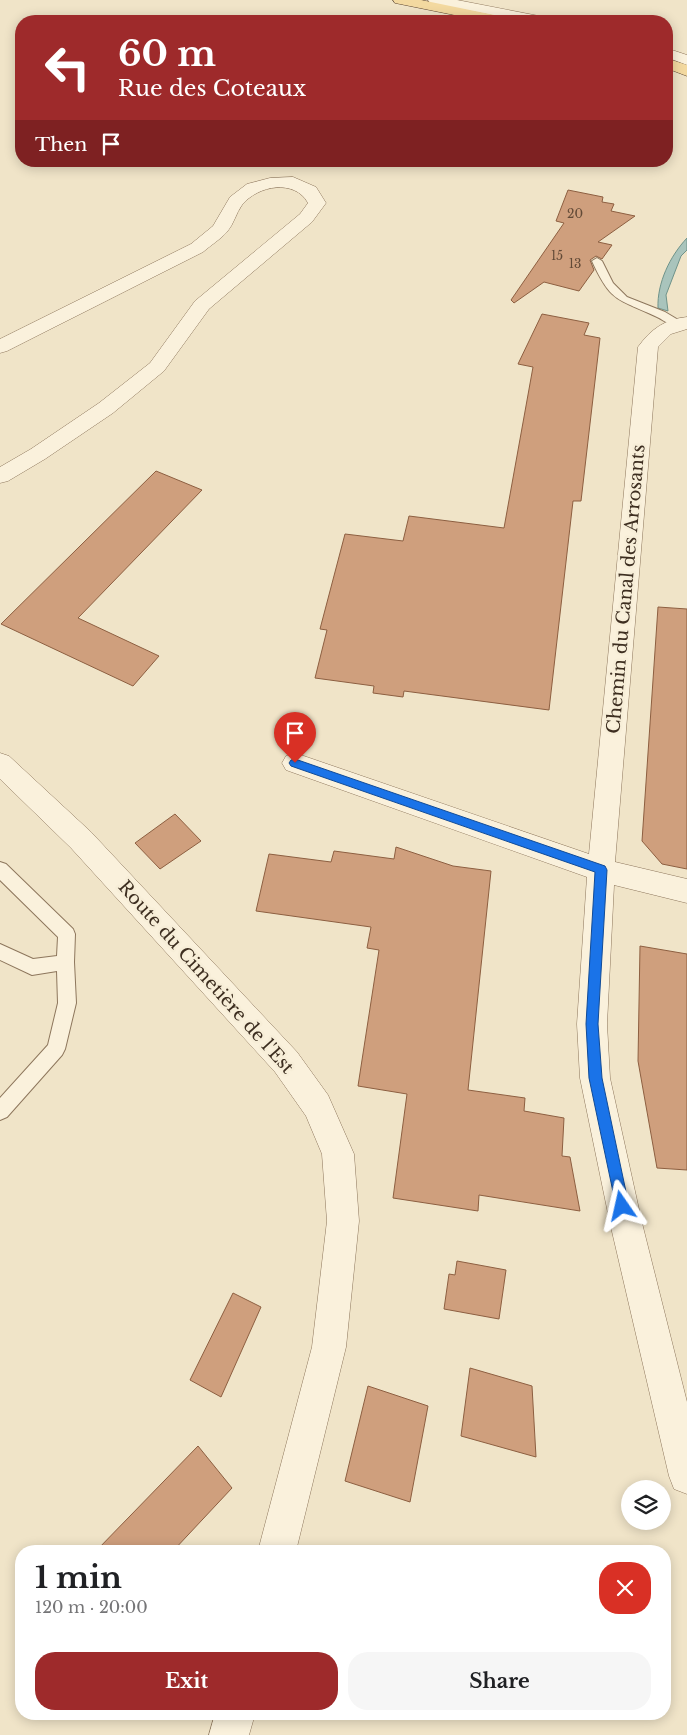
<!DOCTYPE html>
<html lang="en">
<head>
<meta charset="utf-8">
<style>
  :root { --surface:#fff; --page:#f6f6f6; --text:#202124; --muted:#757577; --accent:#9e2a2b }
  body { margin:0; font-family:"Libre Baskerville",serif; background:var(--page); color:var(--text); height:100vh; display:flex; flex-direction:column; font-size:19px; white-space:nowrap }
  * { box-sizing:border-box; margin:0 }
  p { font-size:16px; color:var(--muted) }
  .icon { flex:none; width:28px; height:28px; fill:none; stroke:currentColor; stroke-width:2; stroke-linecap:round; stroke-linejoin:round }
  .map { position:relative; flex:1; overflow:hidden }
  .panel { position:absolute; left:15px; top:1545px; width:656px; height:175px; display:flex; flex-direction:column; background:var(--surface); border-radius:20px; box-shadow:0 2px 12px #0003 }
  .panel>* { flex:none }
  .hud { position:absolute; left:15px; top:15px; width:658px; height:152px; border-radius:20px; box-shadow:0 2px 12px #0003; background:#9e2a2b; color:#fff; overflow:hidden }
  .tools { position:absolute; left:621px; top:1480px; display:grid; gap:10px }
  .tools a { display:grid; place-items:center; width:50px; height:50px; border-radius:50%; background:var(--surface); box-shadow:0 2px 12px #0003; font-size:25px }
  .pin { position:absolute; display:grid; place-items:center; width:42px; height:42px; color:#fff; margin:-51px -21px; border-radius:50% 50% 50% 0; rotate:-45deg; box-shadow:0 0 5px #0007 }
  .pin .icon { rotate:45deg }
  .me { position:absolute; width:55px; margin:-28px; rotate:349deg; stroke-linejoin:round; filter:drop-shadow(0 0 4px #0008) }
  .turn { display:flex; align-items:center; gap:18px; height:105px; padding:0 20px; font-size:22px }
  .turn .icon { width:65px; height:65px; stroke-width:2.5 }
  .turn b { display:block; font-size:35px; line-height:42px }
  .then { display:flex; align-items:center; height:48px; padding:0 20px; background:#0003; gap:10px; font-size:19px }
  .round { display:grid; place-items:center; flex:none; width:52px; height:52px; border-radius:20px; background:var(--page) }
  .summary { display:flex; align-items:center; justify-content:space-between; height:85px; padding:0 20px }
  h1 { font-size:30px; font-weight:800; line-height:38px }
  .button { display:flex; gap:10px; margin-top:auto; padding:10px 20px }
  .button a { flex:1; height:58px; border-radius:20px; background:var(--accent); color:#fff; font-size:20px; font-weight:800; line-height:58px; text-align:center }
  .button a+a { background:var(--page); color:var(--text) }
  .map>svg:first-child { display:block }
  .water { fill:#a9c4bc; stroke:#6f938a }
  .building { fill:#cf9f7d; stroke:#8d5f41 }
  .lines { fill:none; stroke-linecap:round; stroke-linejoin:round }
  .lane-casing { stroke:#8d765c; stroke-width:2 }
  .street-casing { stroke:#8d765c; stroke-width:1 }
  .primary-casing { stroke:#5b4430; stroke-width:1 }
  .lane { fill:#faf1dc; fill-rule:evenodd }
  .street { fill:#faf1dc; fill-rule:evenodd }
  .primary { fill:#f3d9a0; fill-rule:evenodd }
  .route { fill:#1a73e8; stroke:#114b97 }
  .labels { text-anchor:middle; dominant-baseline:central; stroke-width:5; stroke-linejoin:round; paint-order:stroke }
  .far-number-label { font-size:12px; fill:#624a37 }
  .street-label { font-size:18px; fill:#3d2e20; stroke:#f7eed8 }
</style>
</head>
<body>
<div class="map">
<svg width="687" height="1735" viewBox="0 0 687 1735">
  <rect width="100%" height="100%" fill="#f0e4c8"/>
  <!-- water -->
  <path class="water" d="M 687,238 L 687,250 L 681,256 L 666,295 L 668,311 L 658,308 C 657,283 670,256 687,238 Z"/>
  <!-- building -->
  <path class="building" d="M 568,190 L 603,197 L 602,202 L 614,204 L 611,211 L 635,216 L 598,242 L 612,245 L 602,259 L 596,256 L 590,260 L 594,270 L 579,291 L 544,282 L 514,303 L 511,300 L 564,223 L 556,221 Z
    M 542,314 L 589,323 L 584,335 L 600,338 L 581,501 L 573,501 L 549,710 L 404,691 L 403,697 L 373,693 L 374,686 L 315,678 L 327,630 L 320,629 L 345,534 L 403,541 L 409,516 L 504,528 L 533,367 L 518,364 Z
    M 156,471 L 202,490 L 78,618 L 159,656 L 133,686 L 1,624 Z
    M 658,607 L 687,609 L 687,869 L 662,864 L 642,841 Z
    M 175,814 L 201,841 L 160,869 L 135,843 Z
    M 396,847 L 453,866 L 491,871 L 468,1090 L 525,1098 L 524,1111 L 564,1118 L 562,1156 L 570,1157 L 580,1211 L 479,1195 L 478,1211 L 393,1198 L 407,1094 L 358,1086 L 379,950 L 367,948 L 371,927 L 256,911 L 269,854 L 331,862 L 334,851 L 394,859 Z
    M 640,946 L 687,954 L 687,1170 L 657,1168 L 638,1061 Z
    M 457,1261 L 506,1270 L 499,1319 L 444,1309 L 449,1274 L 455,1275 Z
    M 233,1293 L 261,1307 L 221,1397 L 190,1380 Z
    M 470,1368 L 532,1386 L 536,1457 L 461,1436 Z
    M 368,1386 L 428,1406 L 410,1502 L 345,1481 Z
    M 198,1446 L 232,1488 L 173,1551 L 96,1551 Z"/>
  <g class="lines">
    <!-- lane casing -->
    <g class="lane-casing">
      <path id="lane" d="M 597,258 L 602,261 L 613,283 L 627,297 L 665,312 L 680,321 L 682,323 L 680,325 C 671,328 663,319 655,316 C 616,298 611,302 592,261 Z
        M 0,862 L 6,864 L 73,929 L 75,934 L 74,962 L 76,1003 L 65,1049 L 62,1055 L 7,1117 L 0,1120 L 0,1098 L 48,1045 L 58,1003 L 57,971 L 32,975 L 0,960 L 0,944 L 33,959 L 57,956 L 58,937 L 0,880 Z"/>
    </g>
    <!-- street casing -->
    <g class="street-casing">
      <path id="street" d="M 428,0 L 457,0 L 544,17 L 549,18 L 551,21 L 523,21 L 435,4 L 430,3 Z
        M 666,48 L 687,55 L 687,65 L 666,57 Z
        M 293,177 L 316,187 L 326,203 L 312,222 L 209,309 L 164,371 L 113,413 L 45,459 L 8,481 L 0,483 L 0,467 L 31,449 L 99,403 L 150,363 L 195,301 L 300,214 L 308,203 C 295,179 258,185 242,205 C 236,213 234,224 227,232 C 221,239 211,245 203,252 L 7,351 L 0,353 L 0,339 L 191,244 L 213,226 L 230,197 L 247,184 L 270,178 Z
        M 687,317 L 687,329 L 671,334 L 658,347 L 615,862 L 687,879 L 687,903 L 614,885 L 607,1024 L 610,1078 L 642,1223 L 687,1402 L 687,1494 L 674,1489 L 669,1476 L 610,1223 L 580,1078 L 577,1024 L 587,877 L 286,770 L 282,763 L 286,756 L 295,753 L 589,854 L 638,347 C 651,329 665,319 687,317 Z
        M 0,753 L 9,756 L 91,832 L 297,1052 L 328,1095 L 354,1154 L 359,1221 L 346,1347 L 296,1551 L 258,1551 L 312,1347 L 327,1221 L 322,1154 L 306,1116 L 275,1072 L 71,848 L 0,779 Z
        M 215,1714 L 255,1714 L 249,1735 L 209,1735 Z"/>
    </g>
    <!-- primary casing -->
    <g class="primary-casing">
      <path id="primary" d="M 393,0 L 421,0 L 504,17 L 509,18 L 511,21 L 484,21 L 400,4 L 395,3 Z
        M 666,58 L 687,65 L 687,76 L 666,68 Z"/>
    </g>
    <!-- lane -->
    <use href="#lane" class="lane"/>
    <!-- street -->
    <use href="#street" class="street"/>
    <!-- primary -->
    <use href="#primary" class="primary"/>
  </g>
  <!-- route -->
  <path class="route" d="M 295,759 L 605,866 L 607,870 L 598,1024 L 602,1078 L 629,1206 L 627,1211 L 622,1213 L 618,1211 L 616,1206 L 589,1078 L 586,1024 L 595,872 L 291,766 L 289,763 L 291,760 Z"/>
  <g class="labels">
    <!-- far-number labels -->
    <g class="far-number-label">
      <text x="575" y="213">20</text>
      <text x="557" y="255">15</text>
      <text x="575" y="263">13</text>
    </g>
    <!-- street labels -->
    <g class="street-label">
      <text transform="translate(626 589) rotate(-85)">Chemin du Canal des Arrosants</text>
      <text transform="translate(206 977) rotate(48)">Route du Cimetière de l'Est</text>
    </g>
  </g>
</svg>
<div class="tools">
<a><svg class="icon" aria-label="layers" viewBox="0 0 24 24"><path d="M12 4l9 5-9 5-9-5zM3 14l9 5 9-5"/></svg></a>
</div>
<div class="pin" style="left:295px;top:763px;background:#d93025"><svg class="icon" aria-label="arrive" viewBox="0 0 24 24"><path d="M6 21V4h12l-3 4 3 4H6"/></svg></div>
<svg class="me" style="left:622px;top:1206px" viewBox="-20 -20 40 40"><path d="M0-17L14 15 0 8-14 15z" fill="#1a73e8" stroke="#fff" stroke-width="4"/></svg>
<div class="hud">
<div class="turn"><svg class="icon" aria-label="left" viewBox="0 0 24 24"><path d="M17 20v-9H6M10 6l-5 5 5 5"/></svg><div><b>60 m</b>Rue des Coteaux</div></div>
<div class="then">Then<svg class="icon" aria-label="arrive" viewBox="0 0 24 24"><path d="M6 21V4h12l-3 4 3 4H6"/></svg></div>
</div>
<section class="panel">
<div class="summary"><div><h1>1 min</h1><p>120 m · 20:00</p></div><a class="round" style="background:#d93025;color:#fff"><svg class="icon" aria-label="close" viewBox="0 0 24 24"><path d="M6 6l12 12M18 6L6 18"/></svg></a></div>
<div class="button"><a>Exit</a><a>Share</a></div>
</section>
</div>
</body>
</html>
